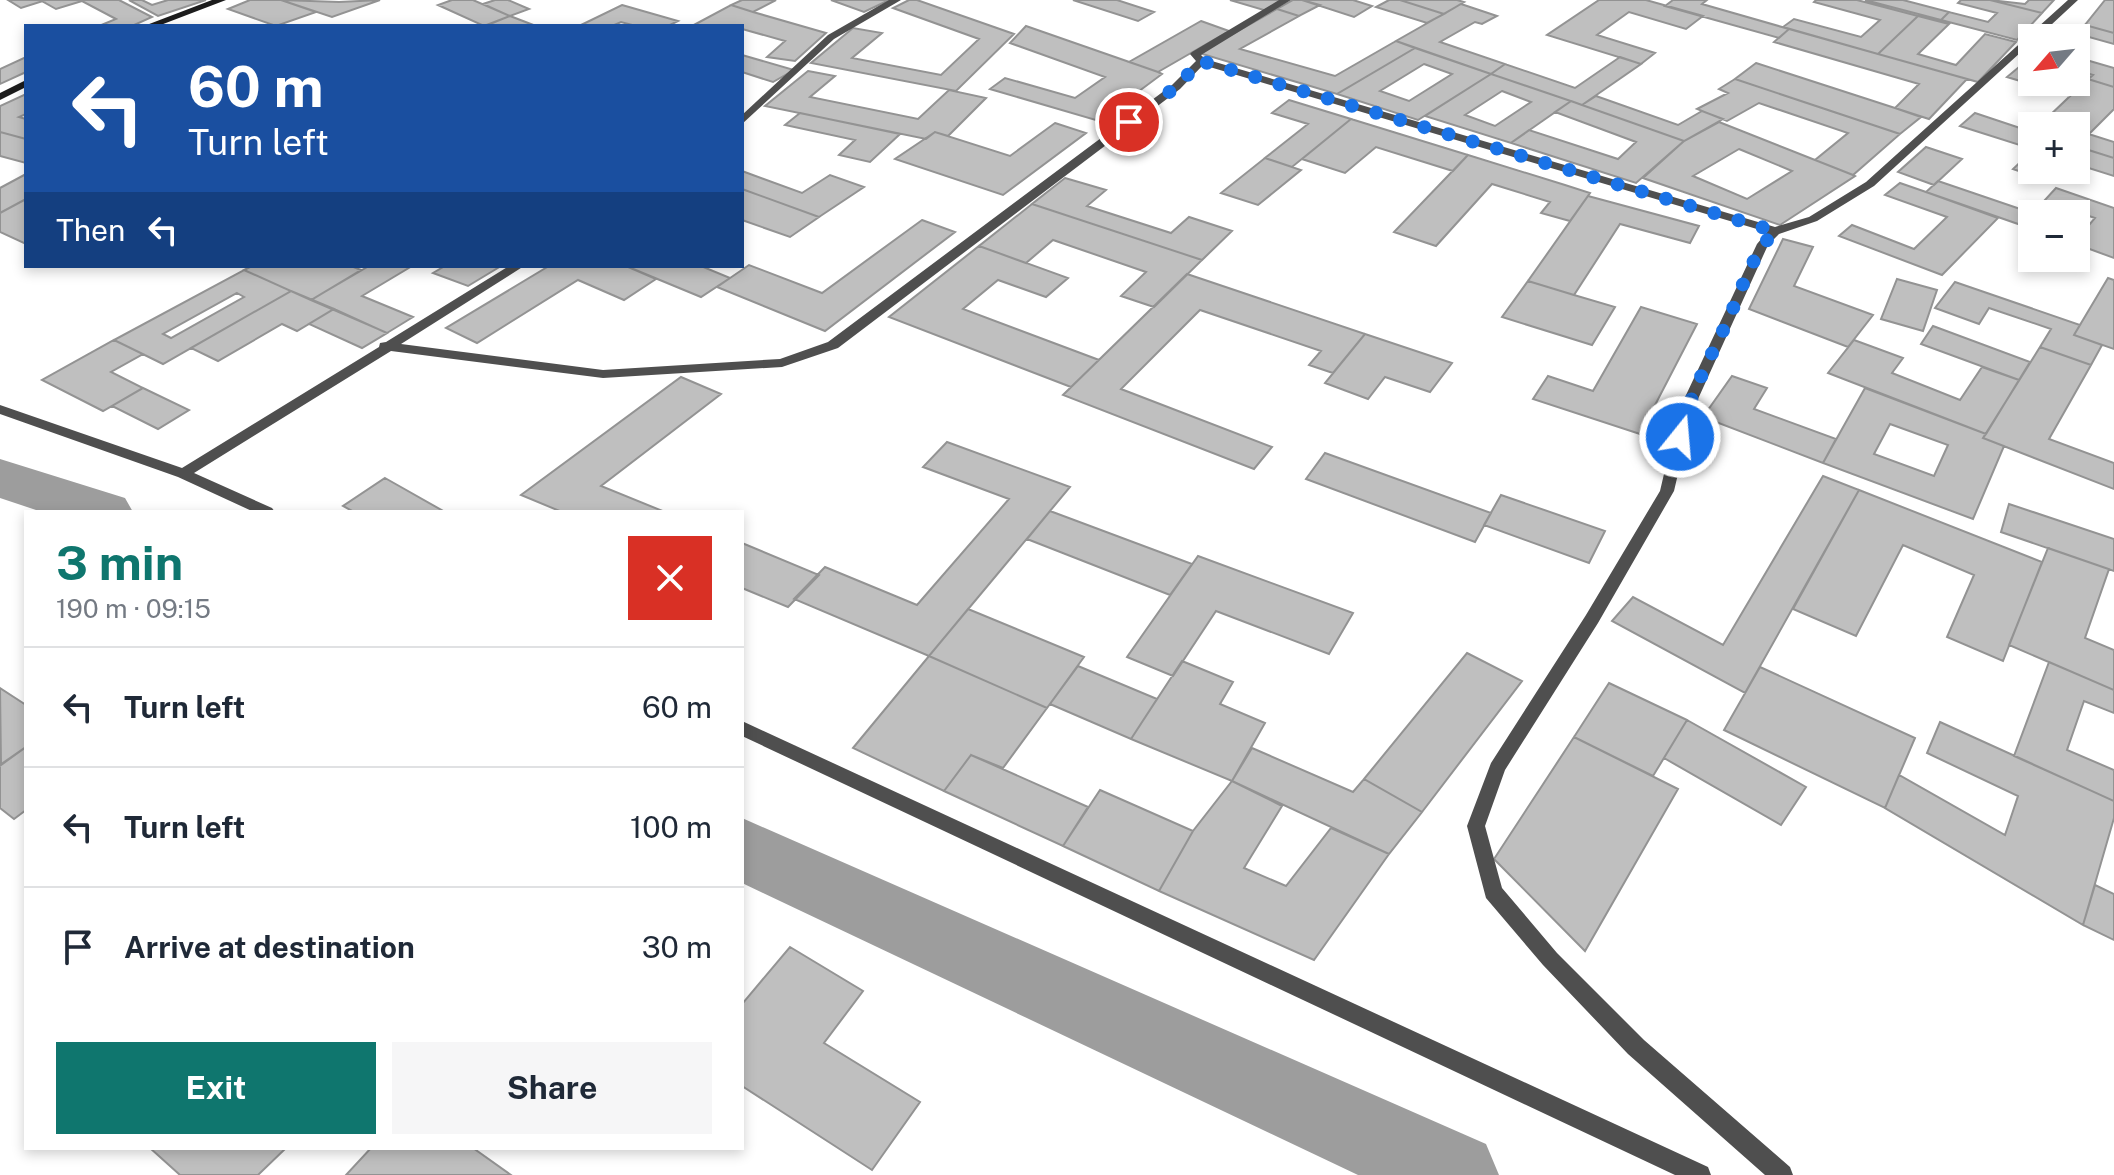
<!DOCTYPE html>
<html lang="en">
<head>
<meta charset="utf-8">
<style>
  :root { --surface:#fff; --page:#f6f6f7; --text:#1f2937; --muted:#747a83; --line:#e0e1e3; --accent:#0f766e }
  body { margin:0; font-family:"Public Sans",sans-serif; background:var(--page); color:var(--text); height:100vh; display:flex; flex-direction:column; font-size:30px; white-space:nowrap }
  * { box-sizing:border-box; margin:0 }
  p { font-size:26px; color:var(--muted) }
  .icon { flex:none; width:44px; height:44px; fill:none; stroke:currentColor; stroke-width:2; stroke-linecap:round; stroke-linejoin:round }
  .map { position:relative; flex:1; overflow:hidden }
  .panel { position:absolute; left:24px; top:510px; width:720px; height:640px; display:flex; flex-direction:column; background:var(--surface); border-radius:0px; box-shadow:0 4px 12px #0003 }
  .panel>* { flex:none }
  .banner { position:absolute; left:24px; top:24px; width:720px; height:244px; border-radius:0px; box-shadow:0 4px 12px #0003; background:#1a4fa0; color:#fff; overflow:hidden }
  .needle { width:52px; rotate:242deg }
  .fabs { position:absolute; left:2018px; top:24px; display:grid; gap:16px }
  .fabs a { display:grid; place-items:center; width:72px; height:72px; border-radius:0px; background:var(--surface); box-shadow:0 4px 12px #0003; font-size:40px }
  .pin { position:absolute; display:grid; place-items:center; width:68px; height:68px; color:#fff; margin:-34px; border:4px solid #fff; border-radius:50%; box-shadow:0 2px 8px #0007 }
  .me { position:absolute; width:88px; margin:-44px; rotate:17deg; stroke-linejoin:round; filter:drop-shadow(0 0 6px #0008) }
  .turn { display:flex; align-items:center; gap:28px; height:168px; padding:0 32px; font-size:36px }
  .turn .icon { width:104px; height:104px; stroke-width:2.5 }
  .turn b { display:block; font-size:56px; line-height:68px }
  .then { display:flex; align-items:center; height:76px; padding:0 32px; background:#0003; gap:16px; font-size:30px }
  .round { display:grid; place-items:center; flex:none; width:84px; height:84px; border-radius:0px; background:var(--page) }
  .head { display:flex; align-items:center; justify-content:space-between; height:136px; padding:0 32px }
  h1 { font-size:48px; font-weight:700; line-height:60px; color:var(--accent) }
  .action { display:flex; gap:16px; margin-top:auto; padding:16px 32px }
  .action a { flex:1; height:92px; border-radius:0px; background:var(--accent); color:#fff; font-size:32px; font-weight:700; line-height:92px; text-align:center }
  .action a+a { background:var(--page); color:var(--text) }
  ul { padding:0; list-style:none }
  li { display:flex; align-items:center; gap:24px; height:120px; padding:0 32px; border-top:2px solid var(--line) }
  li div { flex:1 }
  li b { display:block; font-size:30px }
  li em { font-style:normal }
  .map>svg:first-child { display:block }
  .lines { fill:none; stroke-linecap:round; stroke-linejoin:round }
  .canal { fill:#9d9d9d; fill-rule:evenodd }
  .building { fill:#bfbfbf; stroke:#939393; stroke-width:2; fill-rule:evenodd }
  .street { fill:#4f4f4f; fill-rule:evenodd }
  .secondary { fill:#1c1c1c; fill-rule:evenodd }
  .route { stroke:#1a73e8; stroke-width:14; stroke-dasharray:0 25.2 }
</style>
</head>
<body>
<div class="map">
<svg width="2114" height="1175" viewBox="0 0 2114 1175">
  <rect width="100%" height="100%" fill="#fff"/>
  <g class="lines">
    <!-- canal -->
    <path class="canal" d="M 0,459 L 125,498 L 133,512 L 42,512 L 0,498 Z
      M 742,818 L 1486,1144 L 1499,1175 L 1358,1175 L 742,883 Z"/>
  </g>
  <!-- building -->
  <path class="building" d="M 8,0 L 46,0 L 21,8 Z
    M 46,0 L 119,0 L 152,17 L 132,26 L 99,26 L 116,19 L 82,1 L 56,9 L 42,1 Z
    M 129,0 L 142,0 L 152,5 L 168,0 L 206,0 L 158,16 Z
    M 250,0 L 281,0 L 316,12 L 276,26 L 228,9 Z
    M 281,0 L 339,2 L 380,0 L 332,17 Z
    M 452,0 L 473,0 L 510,16 L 484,26 L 438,5 Z
    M 495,0 L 508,0 L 529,9 L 510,16 L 483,4 Z
    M 742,0 L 776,0 L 753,12 L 731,5 Z
    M 831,0 L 889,0 L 864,12 Z
    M 909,0 L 917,0 L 1014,34 L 956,91 L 811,63 L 853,28 L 882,33 L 852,58 L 941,75 L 979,39 L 893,8 Z
    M 1073,0 L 1117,0 L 1154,12 L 1138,21 Z
    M 1230,0 L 1285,0 L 1267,11 Z
    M 1293,0 L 1302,0 L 1320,5 L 1299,16 L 1277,9 Z
    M 1302,0 L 1353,0 L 1372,6 L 1354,17 Z
    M 1389,0 L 1400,0 L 1444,14 L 1427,23 L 1376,7 Z
    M 1400,0 L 1457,0 L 1464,2 L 1444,14 Z
    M 1599,0 L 1646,0 L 1703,16 L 1686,29 L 1629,12 L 1597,35 L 1655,53 L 1641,64 L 1547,35 Z
    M 1673,0 L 1707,0 L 1702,4 L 1789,29 L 1779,38 L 1665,6 Z
    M 1816,0 L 1857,0 L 1918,16 L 1878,54 L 1783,27 L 1794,19 L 1861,37 L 1880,20 L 1814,2 Z
    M 1865,0 L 1903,0 L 1949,12 L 1941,20 Z
    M 1961,0 L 1990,0 L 2042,13 L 2017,40 L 1941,20 L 1949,12 L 1988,22 L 1997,13 L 1958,3 Z
    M 1990,0 L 2025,4 L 2029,0 L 2054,0 L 2042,13 Z
    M 2105,0 L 2114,0 L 2114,33 L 2085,25 Z
    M 1461,4 L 1497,16 L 1482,24 L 1475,22 L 1440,42 L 1505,64 L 1491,74 L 1396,41 Z
    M 622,5 L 678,21 L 668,26 L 636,26 L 621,22 L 612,26 L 579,26 Z
    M 731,5 L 753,12 L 826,33 L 795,61 L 767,57 L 785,41 L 742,29 L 742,26 L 692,26 Z
    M 1277,9 L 1299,16 L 1240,49 L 1335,76 L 1396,41 L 1415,48 L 1337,94 L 1199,53 Z
    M 510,16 L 536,26 L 485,26 Z
    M 1918,16 L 1949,24 L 1918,54 L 1956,65 L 1985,34 L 2016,42 L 1978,82 L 1878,54 Z
    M 1201,21 L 1229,31 L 1158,72 L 1129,62 Z
    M 2085,25 L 2114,33 L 2114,44 L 2078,34 Z
    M 1026,26 L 1158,72 L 1162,74 L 1099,121 L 990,89 L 1005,78 L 1075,98 L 1105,77 L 1010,43 Z
    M 1789,29 L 1967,79 L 1929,119 L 1895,108 L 1919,84 L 1774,42 Z
    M 1415,48 L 1491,74 L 1418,120 L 1337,94 ZM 1424,64 L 1452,74 L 1409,101 L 1380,91 Z
    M 742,55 L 794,70 L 773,82 L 742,72 Z
    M 26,57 L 26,72 L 0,84 L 0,69 Z
    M 1620,57 L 1641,64 L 1582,105 L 1491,74 L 1505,64 L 1575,88 Z
    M 2031,57 L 2032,82 L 2076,82 L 2076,70 L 2093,75 L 2070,96 L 2007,77 Z
    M 2076,57 L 2114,68 L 2114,87 L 2088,79 L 2093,75 L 2076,70 Z
    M 1756,63 L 1895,108 L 1921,117 L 1900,134 L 1735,79 Z
    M 808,71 L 835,76 L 810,97 L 918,119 L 949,90 L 986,98 L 948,136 L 935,132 L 926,139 L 765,106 Z
    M 1491,74 L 1571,101 L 1511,143 L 1425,116 ZM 1502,91 L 1531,102 L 1495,126 L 1465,115 Z
    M 1735,79 L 1900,134 L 1853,175 L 1815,160 L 1848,133 L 1759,103 L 1727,121 L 1697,109 L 1728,93 L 1719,89 Z
    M 2088,79 L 2114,87 L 2114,109 L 2089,134 L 2076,130 L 2076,126 L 2045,120 Z
    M 26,94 L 26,114 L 19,117 L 26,119 L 26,139 L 0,132 L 0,106 Z
    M 1596,96 L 1678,125 L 1702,111 L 1723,119 L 1684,141 L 1582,105 Z
    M 1289,100 L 1351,119 L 1292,167 L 1265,158 L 1308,124 L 1272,113 Z
    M 1571,101 L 1582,105 L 1684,141 L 1636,183 L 1511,143 L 1529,130 L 1618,159 L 1636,142 L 1555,112 Z
    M 800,113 L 900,134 L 870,162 L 839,155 L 855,140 L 785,125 Z
    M 1975,113 L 2032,132 L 2032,149 L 1960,126 Z
    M 1351,119 L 1468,155 L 1453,171 L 1376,147 L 1345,173 L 1302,159 Z
    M 1719,122 L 1853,175 L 1855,176 L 1780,225 L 1643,178 L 1684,141 ZM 1739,149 L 1792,171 L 1747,199 L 1693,176 Z
    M 1055,123 L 1086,133 L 1003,195 L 895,159 L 935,132 L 1010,156 Z
    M 2076,130 L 2114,142 L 2114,158 L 2076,146 Z
    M 0,132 L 26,139 L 26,163 L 0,156 Z
    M 1926,147 L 1962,159 L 1934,185 L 1898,172 Z
    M 2082,148 L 2114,158 L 2114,176 L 2076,164 L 2076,153 Z
    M 2032,151 L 2032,170 L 2059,170 L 2048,181 L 2013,169 Z
    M 1468,155 L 1565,185 L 1590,193 L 1570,221 L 1541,213 L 1550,202 L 1492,184 L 1436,246 L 1394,232 Z
    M 1265,158 L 1301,170 L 1258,205 L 1221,193 Z
    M 742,171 L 802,193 L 830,175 L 864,187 L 819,217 L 742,189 Z
    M 26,174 L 26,199 L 0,213 L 0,188 Z
    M 1065,178 L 1106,190 L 1087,206 L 1171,233 L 1189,217 L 1232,231 L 1202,260 L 1032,204 Z
    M 1938,181 L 2032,213 L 2021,225 L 1926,192 Z
    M 1900,183 L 1926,192 L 1998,218 L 1942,275 L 1839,236 L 1852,225 L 1914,249 L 1947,217 L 1885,195 Z
    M 2056,188 L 2114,208 L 2114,258 L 2076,244 L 2076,228 L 2084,231 L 2095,218 L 2044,201 Z
    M 742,189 L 819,217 L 790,237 L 742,220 Z
    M 1588,196 L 1699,226 L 1690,243 L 1620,224 L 1574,295 L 1528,281 Z
    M 26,199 L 26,244 L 0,232 L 0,213 Z
    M 1032,204 L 1202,260 L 1154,307 L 1121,296 L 1146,272 L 1053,240 L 1026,263 L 979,246 Z
    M 922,220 L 955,232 L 825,331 L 717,287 L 749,265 L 822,293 Z
    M 1783,239 L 1813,247 L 1794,286 L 1873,315 L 1848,347 L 1749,309 Z
    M 979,246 L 1068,278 L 1046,297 L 998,280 L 963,309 L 1099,360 L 1071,387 L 889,317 Z
    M 252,266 L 351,266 L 361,270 L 311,300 L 244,270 Z
    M 369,266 L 412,266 L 362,296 L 413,317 L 387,333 L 311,300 Z
    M 445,266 L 501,266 L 468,286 L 433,273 Z
    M 549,266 L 626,266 L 656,279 L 624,300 L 578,280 L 477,343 L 446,328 Z
    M 626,266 L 701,266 L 730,278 L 701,297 Z
    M 244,270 L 291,291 L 163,364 L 114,340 ZM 237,293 L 244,297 L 171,338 L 163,334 Z
    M 1187,274 L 1365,334 L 1333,373 L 1309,365 L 1321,351 L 1200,310 L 1121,389 L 1272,447 L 1254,469 L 1063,395 Z
    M 2108,278 L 2114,280 L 2114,349 L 2074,335 Z
    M 1897,279 L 1937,290 L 1923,331 L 1881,319 Z
    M 1528,281 L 1574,295 L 1615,307 L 1592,345 L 1502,317 Z
    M 1955,282 L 2080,325 L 2074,335 L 2102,345 L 2091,365 L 2040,347 L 2051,329 L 1989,308 L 1979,324 L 1935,308 Z
    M 291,291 L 334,309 L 297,331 L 282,324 L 218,361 L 191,348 Z
    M 1641,307 L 1697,324 L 1640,434 L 1533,399 L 1548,376 L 1593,391 Z
    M 334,309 L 387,333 L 362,348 L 309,324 Z
    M 1933,326 L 2030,362 L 2019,380 L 1921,344 Z
    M 1365,334 L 1452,363 L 1430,392 L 1385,377 L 1368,399 L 1325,383 Z
    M 114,340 L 143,354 L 111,372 L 143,388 L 103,411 L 42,380 Z
    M 1854,340 L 1903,358 L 1892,373 L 1960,400 L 1982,367 L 2019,380 L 1986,434 L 1828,373 Z
    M 2040,347 L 2091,365 L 2049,439 L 2114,463 L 2114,489 L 1983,438 Z
    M 1732,376 L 1767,388 L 1754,409 L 1836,439 L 1823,463 L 1703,417 Z
    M 681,377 L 721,394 L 601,486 L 665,512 L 562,512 L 521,495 Z
    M 143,388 L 189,410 L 158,429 L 112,406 Z
    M 1865,388 L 1986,434 L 1983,438 L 2004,446 L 1973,519 L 1823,463 ZM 1890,424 L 1948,445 L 1934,476 L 1874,454 Z
    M 947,442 L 1070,487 L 929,656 L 794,599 L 825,567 L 917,605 L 1009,499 L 923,467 Z
    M 1325,453 L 1491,513 L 1475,542 L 1306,479 Z
    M 1823,476 L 1859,490 L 1745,693 L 1612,621 L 1633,597 L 1723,645 Z
    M 385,478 L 445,512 L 354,512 L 343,506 Z
    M 1859,490 L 2042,562 L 2003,661 L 1947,637 L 1974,575 L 1903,545 L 1856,636 L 1793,609 Z
    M 1501,495 L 1605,531 L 1589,563 L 1484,525 Z
    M 2009,504 L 2114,539 L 2114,571 L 2001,532 Z
    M 1050,511 L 1192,564 L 1170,595 L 1027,539 Z
    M 742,543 L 819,575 L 788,607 L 742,588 Z
    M 2048,548 L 2109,569 L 2085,638 L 2114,650 L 2114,690 L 2009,645 Z
    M 1198,556 L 1353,613 L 1329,654 L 1216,611 L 1173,676 L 1127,657 Z
    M 968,609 L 1084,657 L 1047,708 L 929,656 Z
    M 1467,653 L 1522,681 L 1422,812 L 1364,779 Z
    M 929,656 L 1047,708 L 1003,768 L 971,755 L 944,791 L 853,748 Z
    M 1182,661 L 1233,682 L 1220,704 L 1265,723 L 1232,781 L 1131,739 Z
    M 2049,662 L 2114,690 L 2114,713 L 2084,701 L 2067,750 L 2114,770 L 2114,801 L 2014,756 Z
    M 1078,666 L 1157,699 L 1131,739 L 1050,704 Z
    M 1760,667 L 1915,738 L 1885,808 L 1724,730 Z
    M 1609,683 L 1687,720 L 1653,776 L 1574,737 Z
    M 0,688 L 26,705 L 26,747 L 1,765 Z
    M 1687,720 L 1806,787 L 1781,825 L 1664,758 Z
    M 1940,722 L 2114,801 L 2114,818 L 2083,925 L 1885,808 L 1899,775 L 2005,835 L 2018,796 L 1927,753 Z
    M 1574,737 L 1678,789 L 1585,951 L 1494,859 Z
    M 26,747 L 26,810 L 14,819 L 0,808 L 0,765 Z
    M 1252,748 L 1353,792 L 1364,779 L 1422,812 L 1389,854 L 1232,781 Z
    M 971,755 L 1088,807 L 1063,846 L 944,791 Z
    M 1232,781 L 1282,806 L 1244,868 L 1286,886 L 1331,828 L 1389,854 L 1314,960 L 1159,891 L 1193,831 Z
    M 1100,790 L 1193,831 L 1159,891 L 1063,846 Z
    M 2095,885 L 2114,894 L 2114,940 L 2083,925 Z
    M 790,947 L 863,991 L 824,1043 L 920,1102 L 872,1170 L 742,1086 L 742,1004 Z
    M 150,1148 L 286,1148 L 258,1175 L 180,1175 Z
    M 371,1148 L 473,1148 L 511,1175 L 346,1175 Z"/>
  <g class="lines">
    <!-- street -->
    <path class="street" d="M 889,0 L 901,0 L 834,39 L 742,124 L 742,115 L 828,35 Z
      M 1279,0 L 1291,0 L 1201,55 L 1205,59 L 1775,227 L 1809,217 L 1866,182 L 2068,0 L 2078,0 L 2037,38 L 2032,38 L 2032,42 L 1874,186 L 1817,221 L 1779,234 L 1768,245 L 1693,410 L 1674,491 L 1598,623 L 1505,770 L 1485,826 L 1502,888 L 1557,953 L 1644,1040 L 1790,1167 L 1793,1175 L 1765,1175 L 1628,1054 L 1543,965 L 1486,898 L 1467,826 L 1491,763 L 1586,615 L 1660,491 L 1679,410 L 1757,244 L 1767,232 L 1203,65 L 1180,89 L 838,348 L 782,367 L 603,378 L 391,351 L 194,473 L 272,508 L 275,512 L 254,512 L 178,477 L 0,414 L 0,405 L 182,468 L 379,347 L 380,343 L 386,342 L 509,266 L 524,266 L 401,344 L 603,370 L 780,359 L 828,342 L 1172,85 L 1196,61 L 1190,54 L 1192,52 Z
      M 742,721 L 1708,1167 L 1711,1175 L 1675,1175 L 742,736 Z"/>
    <!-- secondary -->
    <path class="secondary" d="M 212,0 L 226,0 L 158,26 L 144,26 Z
      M 26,80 L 26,87 L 0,100 L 0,93 Z"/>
  </g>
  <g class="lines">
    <!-- route -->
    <path class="route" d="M 1129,122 L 1176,87 L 1201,61 L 1775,231 C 1752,255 1742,288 1729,318 C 1711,357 1689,395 1680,437"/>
  </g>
</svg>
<div class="fabs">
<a><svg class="needle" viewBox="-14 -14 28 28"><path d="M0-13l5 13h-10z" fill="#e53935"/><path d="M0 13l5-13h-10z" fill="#747a83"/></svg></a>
<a>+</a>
<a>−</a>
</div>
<div class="pin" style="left:1129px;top:122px;background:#d93025"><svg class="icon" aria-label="arrive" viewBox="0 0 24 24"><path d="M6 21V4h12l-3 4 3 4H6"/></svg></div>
<svg class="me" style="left:1680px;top:437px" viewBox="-20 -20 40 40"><circle r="17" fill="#1a73e8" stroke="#fff" stroke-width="3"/><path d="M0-11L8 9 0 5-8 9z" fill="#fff"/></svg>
<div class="banner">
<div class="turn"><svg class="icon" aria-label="left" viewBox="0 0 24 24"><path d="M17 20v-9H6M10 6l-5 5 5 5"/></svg><div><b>60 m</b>Turn left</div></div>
<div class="then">Then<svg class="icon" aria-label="left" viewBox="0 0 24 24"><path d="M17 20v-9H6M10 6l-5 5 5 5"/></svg></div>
</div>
<section class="panel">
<div class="head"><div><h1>3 min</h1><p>190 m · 09:15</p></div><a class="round" style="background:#d93025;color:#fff"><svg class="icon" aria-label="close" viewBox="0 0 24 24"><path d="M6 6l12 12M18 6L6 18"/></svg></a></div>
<ul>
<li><svg class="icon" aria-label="left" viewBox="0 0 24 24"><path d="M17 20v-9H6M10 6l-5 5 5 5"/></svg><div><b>Turn left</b></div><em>60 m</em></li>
<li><svg class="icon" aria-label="left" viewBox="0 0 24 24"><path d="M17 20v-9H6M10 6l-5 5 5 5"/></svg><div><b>Turn left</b></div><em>100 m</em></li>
<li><svg class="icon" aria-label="arrive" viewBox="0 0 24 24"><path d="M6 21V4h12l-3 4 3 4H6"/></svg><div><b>Arrive at destination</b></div><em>30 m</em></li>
</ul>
<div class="action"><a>Exit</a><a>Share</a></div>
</section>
</div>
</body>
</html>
